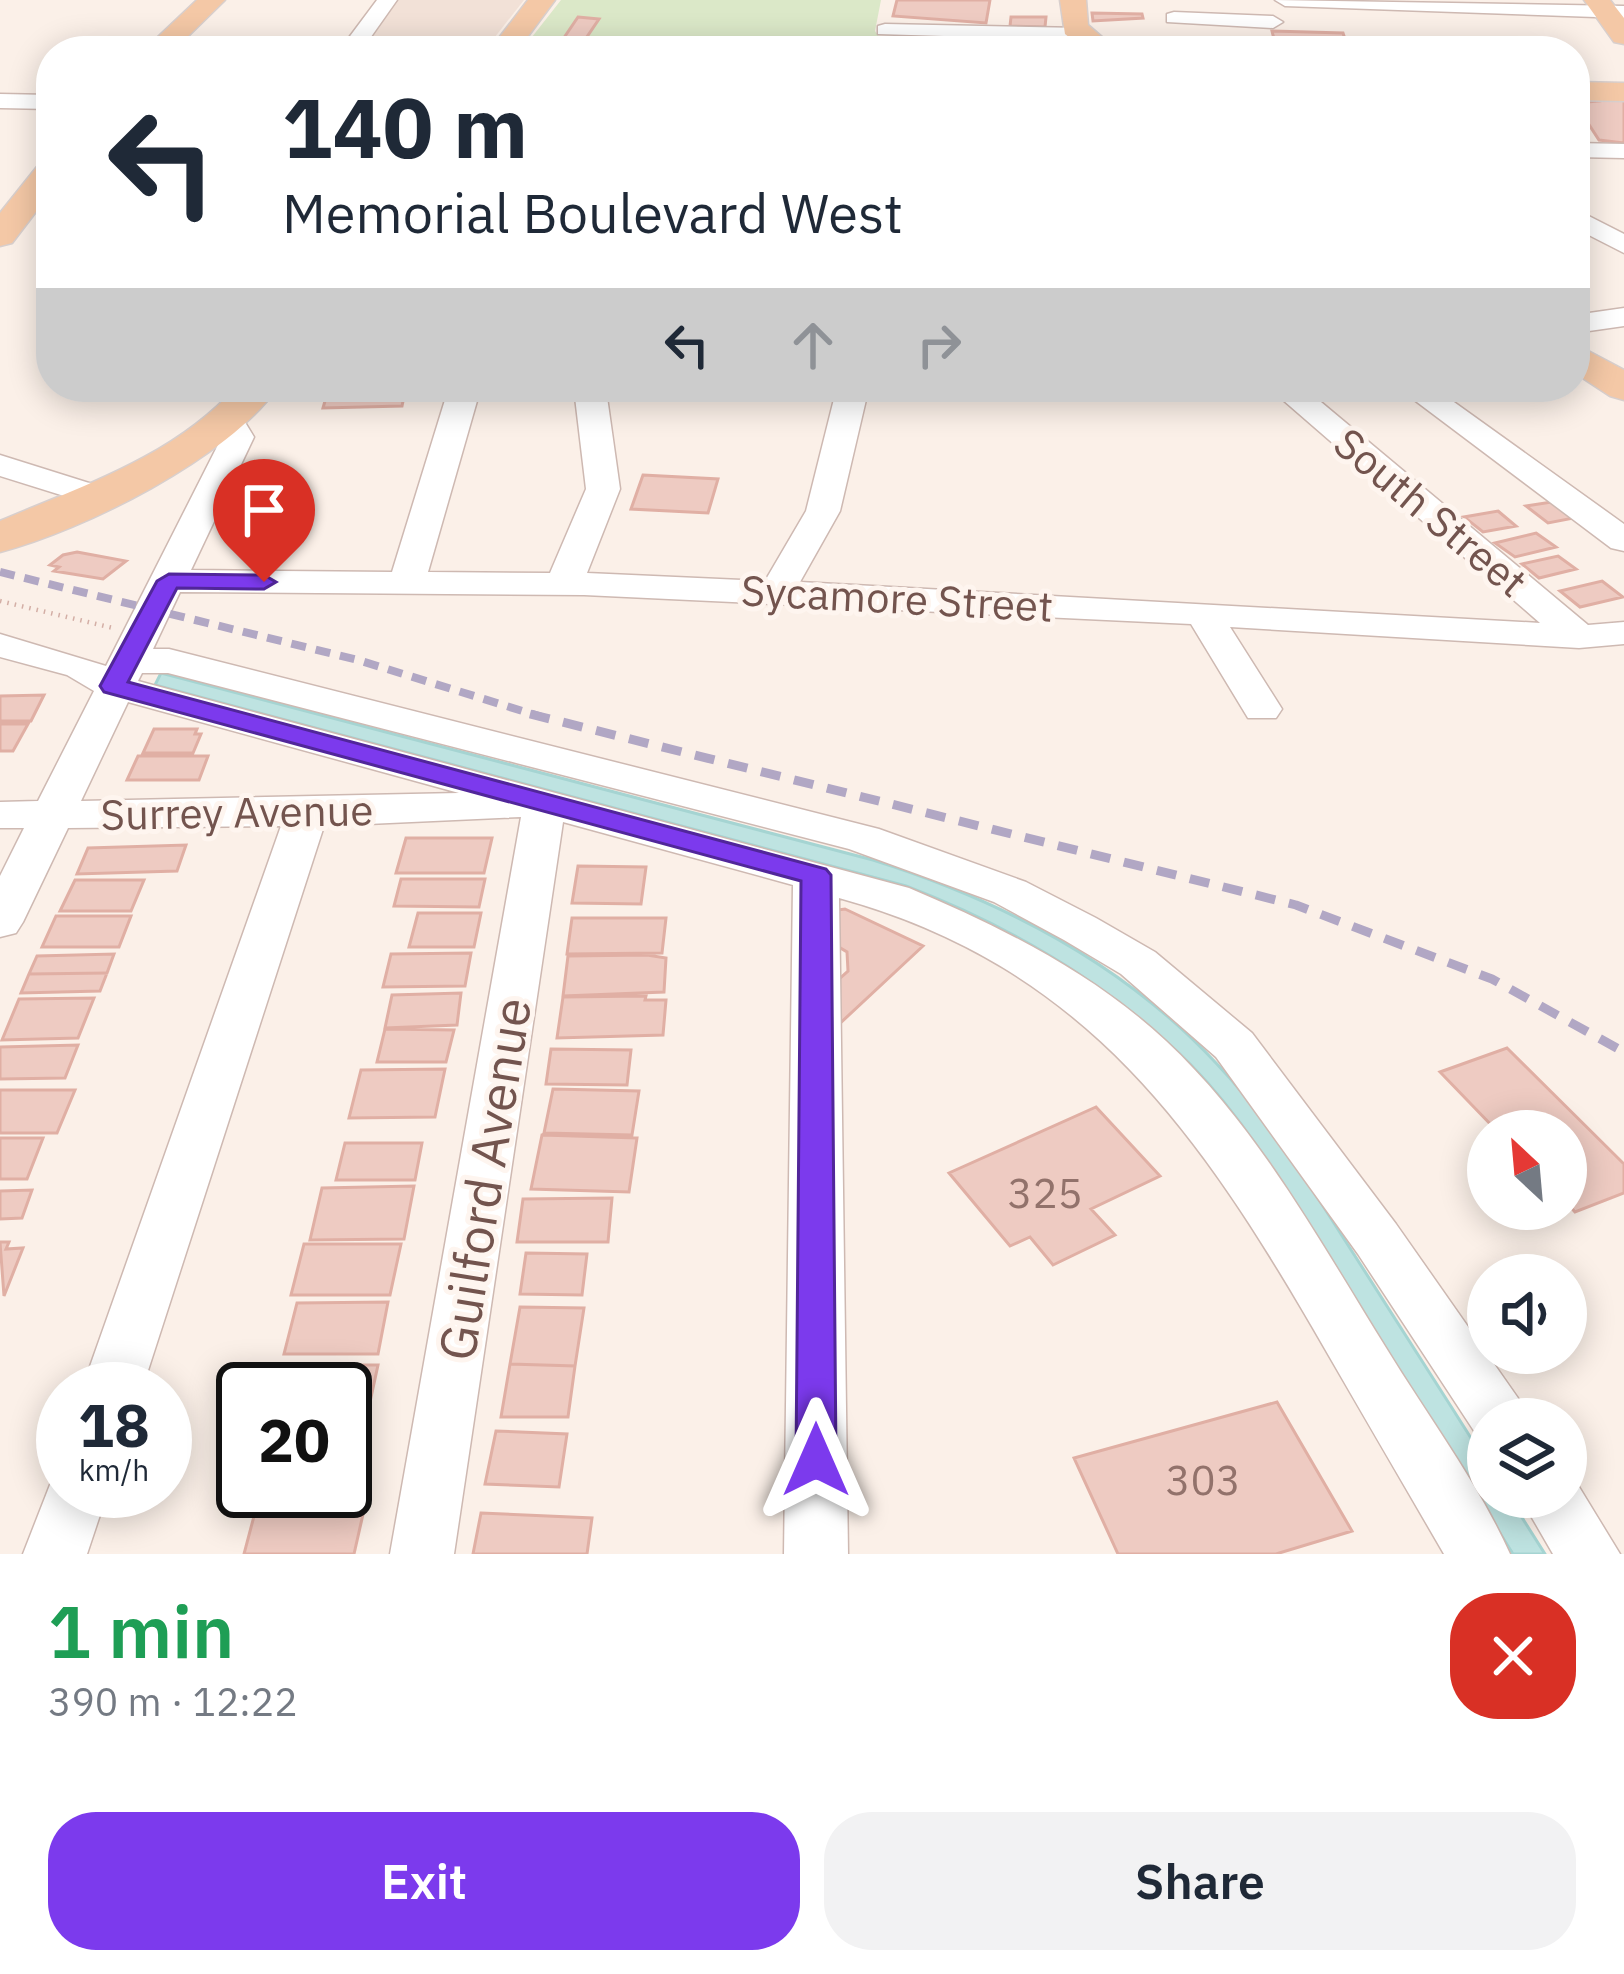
<!DOCTYPE html>
<html lang="en">
<head>
<meta charset="utf-8">
<style>
  :root { --surface:#fff; --page:#f2f2f3; --text:#1f2937; --muted:#747a83; --accent:#7c3aed }
  body { margin:0; font-family:"IBM Plex Sans",sans-serif; background:var(--page); color:var(--text); height:100vh; display:flex; flex-direction:column; font-size:45px; white-space:nowrap }
  * { box-sizing:border-box; margin:0 }
  p { font-size:39px; color:var(--muted) }
  .icon { flex:none; width:66px; height:66px; fill:none; stroke:currentColor; stroke-width:2; stroke-linecap:round; stroke-linejoin:round }
  .map { position:relative; height:1554px; overflow:hidden }
  .drawer { display:flex; flex-direction:column; background:var(--surface); flex:1 }
  .drawer>* { flex:none }
  .top-card { position:absolute; left:36px; top:36px; width:1554px; height:366px; border-radius:48px; box-shadow:0 6px 30px #0003; background:#fff; color:var(--text); overflow:hidden }
  .needle { width:78px; rotate:334deg }
  .buttons { position:absolute; left:1467px; top:1110px; display:grid; gap:24px }
  .buttons a { display:grid; place-items:center; width:120px; height:120px; border-radius:50%; background:var(--surface); box-shadow:0 6px 30px #0003; font-size:60px }
  .speed { position:absolute; left:36px; top:1362px; display:flex; gap:24px; font-size:60px; font-weight:700; text-align:center }
  .speed>* { display:grid; place-content:center; width:156px; height:156px; border-radius:50%; background:var(--surface); box-shadow:0 6px 30px #0003; line-height:1 }
  .speed small { font-size:30px; font-weight:400 }
  .speed .limit { border:6px solid #111; border-radius:18px; background:#fff; color:#111 }
  .pin { position:absolute; display:grid; place-items:center; width:102px; height:102px; color:#fff; margin:-123px -51px; border-radius:50% 50% 50% 0; rotate:-45deg; box-shadow:0 0 12px #0007 }
  .pin .icon { rotate:45deg }
  .me { position:absolute; width:132px; margin:-66px; rotate:0deg; stroke-linejoin:round; filter:drop-shadow(0 0 9px #0008) }
  .turn { display:flex; align-items:center; gap:42px; height:252px; padding:0 48px; font-size:54px }
  .turn .icon { width:156px; height:156px; stroke-width:2.5 }
  .turn b { display:block; font-size:84px; line-height:102px }
  .lanes { display:flex; align-items:center; height:114px; padding:0 48px; background:#0003; justify-content:center; gap:60px; direction:ltr }
  .lanes .off { opacity:.35 }
  .round { display:grid; place-items:center; flex:none; width:126px; height:126px; border-radius:48px; background:var(--page) }
  .overview { display:flex; align-items:center; justify-content:space-between; height:204px; padding:0 48px }
  h1 { font-size:72px; font-weight:600; line-height:90px; color:#1e9e55 }
  .primary-button { display:flex; gap:24px; margin-top:auto; padding:24px 48px }
  .primary-button a { flex:1; height:138px; border-radius:48px; background:var(--accent); color:#fff; font-size:48px; font-weight:600; line-height:138px; text-align:center }
  .primary-button a+a { background:var(--page); color:var(--text) }
  .map>svg:first-child { display:block }
  .residential { fill:#f2e1d7 }
  .green { fill:#dbe8c8 }
  .water { fill:#bee3e1; stroke:#a5d4d2; stroke-width:3 }
  .building { fill:#eecbc2; stroke:#e0afa4; stroke-width:3 }
  .lines { fill:none; stroke-linecap:round; stroke-linejoin:round }
  .minor-casing { stroke:#ceb9b2; stroke-width:3 }
  .major-casing { stroke:#d8cfcd; stroke-width:3 }
  .path { stroke:#d3aea5; stroke-width:4.5; stroke-dasharray:1.5 6; stroke-linecap:butt }
  .minor { fill:#fff; fill-rule:evenodd }
  .major { fill:#f4c8a6; fill-rule:evenodd }
  .rail-far1 { stroke:#b1a7c4; stroke-width:8; stroke-dasharray:15 10; stroke-linecap:butt }
  .rail { stroke:#b1a7c4; stroke-width:9; stroke-dasharray:20 14; stroke-linecap:butt }
  .route { fill:#7c3aed; stroke:#51269a; stroke-width:3 }
  .labels { text-anchor:middle; dominant-baseline:central; stroke-width:10; stroke-linejoin:round; paint-order:stroke }
  .street-label { font-size:42px; fill:#73544e; stroke:#fef5ef }
  .near-number-label { font-size:42px; fill:#92726b }
  .near-street-label { font-size:51px; fill:#73544e; stroke:#fef5ef }
</style>
</head>
<body>
<div class="map">
<svg width="1624" height="1554" viewBox="0 0 1624 1554">
  <rect width="100%" height="100%" fill="#fbf0e8"/>
  <!-- residential -->
  <path class="residential" d="M 395,0 L 524,0 L 484,51 L 357,51 Z"/>
  <!-- green -->
  <path class="green" d="M 561,0 L 881,0 L 875,31 L 888,51 L 521,51 Z"/>
  <!-- water -->
  <path class="water" d="M 161,673 L 873,860 C 1000,900 1124,964 1216,1063 C 1271,1121 1312,1189 1355,1256 C 1399,1325 1444,1395 1488,1465 L 1488,1497 L 1509,1497 L 1545,1554 L 1513,1554 C 1453,1458 1393,1362 1333,1266 C 1290,1197 1249,1124 1191,1065 C 1110,984 1012,927 906,886 L 155,685 Z"/>
  <!-- building -->
  <path class="building" d="M 897,0 L 990,0 L 986,23 L 893,16 Z
    M 1092,13 L 1142,14 L 1143,18 L 1093,21 Z
    M 578,17 L 599,19 L 580,47 L 555,51 Z
    M 1011,17 L 1046,17 L 1045,27 L 1010,26 Z
    M 1272,31 L 1343,33 L 1349,51 L 1277,51 Z
    M 1595,98 L 1624,99 L 1624,143 L 1599,140 L 1575,103 L 1598,101 Z
    M 329,387 L 406,387 L 402,406 L 323,408 Z
    M 643,475 L 718,479 L 708,513 L 631,509 Z
    M 1558,501 L 1579,517 L 1548,523 L 1526,506 Z
    M 1498,511 L 1516,526 L 1483,532 L 1464,517 Z
    M 1536,533 L 1556,547 L 1515,557 L 1495,543 Z
    M 77,552 L 126,561 L 103,579 L 54,571 L 59,567 L 50,565 L 63,555 Z
    M 1558,556 L 1576,569 L 1539,578 L 1522,564 Z
    M 1602,581 L 1623,597 L 1580,607 L 1560,591 Z
    M 44,695 L 31,721 L 0,721 L 0,696 Z
    M 0,724 L 28,724 L 13,751 L 0,751 Z
    M 154,729 L 197,729 L 195,734 L 201,734 L 193,753 L 143,753 Z
    M 138,756 L 208,756 L 199,780 L 127,780 Z
    M 406,838 L 492,838 L 484,873 L 396,873 Z
    M 186,845 L 177,871 L 77,874 L 88,848 Z
    M 578,866 L 646,867 L 641,904 L 572,903 Z
    M 401,879 L 485,879 L 479,907 L 394,906 Z
    M 75,880 L 144,880 L 131,911 L 60,911 Z
    M 845,909 L 923,946 L 835,1028 L 828,989 L 848,971 L 847,952 L 827,940 L 830,911 Z
    M 418,913 L 481,913 L 474,947 L 409,947 Z
    M 56,916 L 131,916 L 119,947 L 42,947 Z
    M 572,918 L 666,918 L 662,953 L 567,954 Z
    M 471,953 L 465,986 L 383,987 L 391,954 Z
    M 114,954 L 107,973 L 29,974 L 37,956 Z
    M 647,955 L 666,958 L 664,992 L 563,996 L 568,956 Z
    M 107,973 L 100,991 L 21,993 L 29,974 Z
    M 461,993 L 457,1025 L 385,1028 L 392,995 Z
    M 646,996 L 645,1000 L 666,1000 L 663,1035 L 557,1038 L 563,997 Z
    M 94,998 L 78,1038 L 2,1040 L 19,999 Z
    M 385,1029 L 454,1030 L 446,1062 L 377,1062 Z
    M 78,1045 L 65,1078 L 0,1079 L 0,1047 Z
    M 1507,1048 L 1624,1164 L 1624,1193 L 1575,1212 L 1566,1202 L 1566,1131 L 1497,1131 L 1440,1072 Z
    M 551,1049 L 631,1050 L 627,1085 L 546,1084 Z
    M 445,1069 L 435,1117 L 349,1118 L 361,1070 Z
    M 553,1089 L 639,1091 L 632,1135 L 544,1133 Z
    M 0,1090 L 75,1090 L 57,1133 L 0,1133 Z
    M 1096,1107 L 1160,1176 L 1091,1209 L 1115,1235 L 1053,1265 L 1030,1237 L 1010,1246 L 949,1173 Z
    M 542,1135 L 637,1138 L 629,1192 L 531,1189 Z
    M 0,1138 L 43,1138 L 27,1179 L 0,1179 Z
    M 345,1143 L 422,1143 L 415,1180 L 336,1180 Z
    M 414,1186 L 404,1239 L 310,1240 L 322,1188 Z
    M 32,1190 L 22,1218 L 0,1219 L 0,1191 Z
    M 612,1198 L 608,1242 L 517,1242 L 523,1199 Z
    M 0,1242 L 9,1242 L 6,1249 L 23,1248 L 4,1296 Z
    M 304,1244 L 401,1244 L 390,1295 L 291,1295 Z
    M 526,1253 L 587,1254 L 582,1295 L 520,1294 Z
    M 388,1302 L 378,1354 L 284,1354 L 297,1303 Z
    M 520,1307 L 584,1308 L 575,1366 L 510,1364 Z
    M 510,1364 L 575,1366 L 568,1417 L 501,1417 Z
    M 287,1365 L 378,1365 L 365,1425 L 345,1425 L 345,1389 L 281,1389 Z
    M 1277,1402 L 1352,1531 L 1276,1554 L 1118,1554 L 1074,1458 Z
    M 496,1431 L 567,1434 L 559,1487 L 485,1484 Z
    M 345,1433 L 369,1433 L 356,1487 L 345,1487 Z
    M 258,1501 L 366,1501 L 354,1554 L 244,1554 Z
    M 481,1513 L 592,1518 L 587,1554 L 473,1554 Z"/>
  <g class="lines">
    <!-- minor casing -->
    <g class="minor-casing">
      <path id="minor" d="M 377,0 L 397,0 L 361,51 L 339,51 Z
        M 1275,0 L 1624,6 L 1624,18 L 1285,6 Z
        M 1174,12 L 1273,16 L 1283,22 L 1273,28 L 1167,22 L 1167,14 Z
        M 885,24 L 1081,28 L 1092,34 L 1081,40 L 878,34 L 878,26 Z
        M 1424,41 L 1432,42 L 1437,51 L 1415,51 L 1416,42 Z
        M 0,94 L 51,95 L 51,109 L 0,108 Z
        M 1575,143 L 1624,144 L 1624,158 L 1575,157 Z
        M 1575,209 L 1624,234 L 1624,253 L 1575,228 Z
        M 1624,308 L 1624,326 L 1575,333 L 1575,315 Z
        M 449,387 L 481,387 L 428,572 L 550,573 L 586,489 L 575,397 L 581,387 L 613,387 L 607,397 L 620,489 L 587,573 L 765,581 L 806,511 L 837,387 L 869,387 L 840,511 L 800,582 L 1540,623 L 1268,387 L 1303,387 L 1588,625 L 1624,622 L 1624,644 L 1579,648 L 1230,627 L 1282,709 L 1276,718 L 1248,718 L 1191,624 L 584,595 L 180,592 L 153,649 L 169,649 L 879,829 L 1026,882 L 1096,918 L 1155,952 L 1252,1033 L 1396,1224 L 1520,1401 L 1529,1419 L 1488,1419 L 1488,1441 L 1478,1437 L 1358,1254 L 1216,1057 L 1121,974 L 1064,940 L 994,902 L 849,849 L 168,673 L 142,673 L 138,681 L 909,888 C 1001,927 1092,972 1166,1041 C 1259,1128 1321,1244 1388,1351 C 1429,1418 1478,1483 1510,1554 L 1444,1554 C 1404,1485 1364,1417 1325,1349 C 1203,1137 1089,967 839,898 L 848,1554 L 784,1554 L 793,885 L 563,822 L 454,1554 L 390,1554 L 521,817 L 324,826 L 142,1389 L 82,1389 L 281,826 L 68,828 L 23,922 L 16,933 L 0,937 L 0,876 L 24,828 L 0,828 L 0,802 L 38,801 L 94,691 L 67,675 L 0,657 L 0,634 L 106,666 L 222,437 L 213,421 L 229,411 L 240,414 L 254,437 L 191,570 L 392,572 ZM 128,702 L 459,793 L 81,801 Z
        M 1397,387 L 1433,387 L 1624,524 L 1624,551 L 1611,548 Z
        M 0,455 L 105,488 L 110,495 L 105,502 L 93,505 L 0,476 Z
        M 63,1469 L 63,1491 L 108,1491 L 87,1554 L 23,1554 L 55,1472 Z
        M 1566,1475 L 1573,1477 L 1620,1554 L 1553,1554 L 1520,1497 L 1566,1497 Z"/>
    </g>
    <!-- major casing -->
    <g class="major-casing">
      <path id="major" d="M 197,0 L 225,0 L 173,51 L 143,51 Z
        M 528,0 L 555,0 L 517,51 L 489,51 Z
        M 1060,0 L 1086,0 L 1088,25 L 1118,51 L 1087,51 L 1065,34 Z
        M 1584,0 L 1610,0 L 1624,18 L 1624,44 L 1614,42 Z
        M 1575,82 L 1624,83 L 1624,101 L 1575,100 Z
        M 51,160 L 51,192 L 12,243 L 0,246 L 0,213 L 40,163 Z
        M 1575,344 L 1624,370 L 1624,400 L 1610,396 L 1575,373 Z
        M 236,387 L 278,387 C 230,457 82,531 0,552 L 0,521 C 82,486 175,456 236,387 Z"/>
    </g>
    <!-- path -->
    <path class="path" d="M 0,601 L 113,628"/>
    <!-- minor -->
    <use href="#minor" class="minor"/>
    <!-- major -->
    <use href="#major" class="major"/>
    <!-- rail-far1 -->
    <path class="rail-far1" d="M 0,572 L 358,660 L 542,717"/>
    <!-- rail -->
    <path class="rail" d="M 530,714 L 1296,905 L 1492,979 L 1624,1052"/>
  </g>
  <!-- route -->
  <path class="route" d="M 169,574 L 264,575 L 276,582 L 264,589 L 177,588 L 128,682 L 826,869 L 831,875 L 836,1460 L 830,1472 L 816,1477 L 802,1472 L 796,1460 L 801,881 L 104,692 L 100,686 L 157,581 Z"/>
  <g class="labels">
    <!-- street labels -->
    <g class="street-label">
      <text transform="translate(1431 512) rotate(40)">South Street</text>
      <text transform="translate(897 598) rotate(3)">Sycamore Street</text>
      <text transform="translate(237 812) rotate(-1)">Surrey Avenue</text>
    </g>
    <!-- near-number labels -->
    <g class="near-number-label">
      <text x="1045" y="1192">325</text>
      <text x="1203" y="1479">303</text>
    </g>
    <!-- near-street labels -->
    <g class="near-street-label">
      <text transform="translate(484 1179) rotate(-81)">Guilford Avenue</text>
    </g>
  </g>
</svg>
<div class="buttons">
<a><svg class="needle" viewBox="-14 -14 28 28"><path d="M0-13l5 13h-10z" fill="#e53935"/><path d="M0 13l5-13h-10z" fill="#747a83"/></svg></a>
<a><svg class="icon" aria-label="sound" viewBox="0 0 24 24"><path d="M4 9h4l5-4v14l-5-4H4zM17 9q2 3 0 6"/></svg></a>
<a><svg class="icon" aria-label="layers" viewBox="0 0 24 24"><path d="M12 4l9 5-9 5-9-5zM3 14l9 5 9-5"/></svg></a>
</div>
<div class="speed"><div>18<small>km/h</small></div><div class="limit">20</div></div>
<div class="pin" style="left:264px;top:582px;background:#d93025"><svg class="icon" aria-label="arrive" viewBox="0 0 24 24"><path d="M6 21V4h12l-3 4 3 4H6"/></svg></div>
<svg class="me" style="left:816px;top:1460px" viewBox="-20 -20 40 40"><path d="M0-17L14 15 0 8-14 15z" fill="#7c3aed" stroke="#fff" stroke-width="4"/></svg>
<div class="top-card">
<div class="turn"><svg class="icon" aria-label="left" viewBox="0 0 24 24"><path d="M17 20v-9H6M10 6l-5 5 5 5"/></svg><div><b>140 m</b>Memorial Boulevard West</div></div>
<div class="lanes"><svg class="icon" aria-label="left" viewBox="0 0 24 24"><path d="M17 20v-9H6M10 6l-5 5 5 5"/></svg><svg class="icon off" aria-label="ahead" viewBox="0 0 24 24"><path d="M12 20V5M6 11l6-6 6 6"/></svg><svg class="icon off" aria-label="right" viewBox="0 0 24 24"><path d="M7 20v-9h11M14 6l5 5-5 5"/></svg></div>
</div>
</div>
<section class="drawer">
<div class="overview"><div><h1>1 min</h1><p>390 m · 12:22</p></div><a class="round" style="background:#d93025;color:#fff"><svg class="icon" aria-label="close" viewBox="0 0 24 24"><path d="M6 6l12 12M18 6L6 18"/></svg></a></div>
<div class="primary-button"><a>Exit</a><a>Share</a></div>
</section>
</body>
</html>
